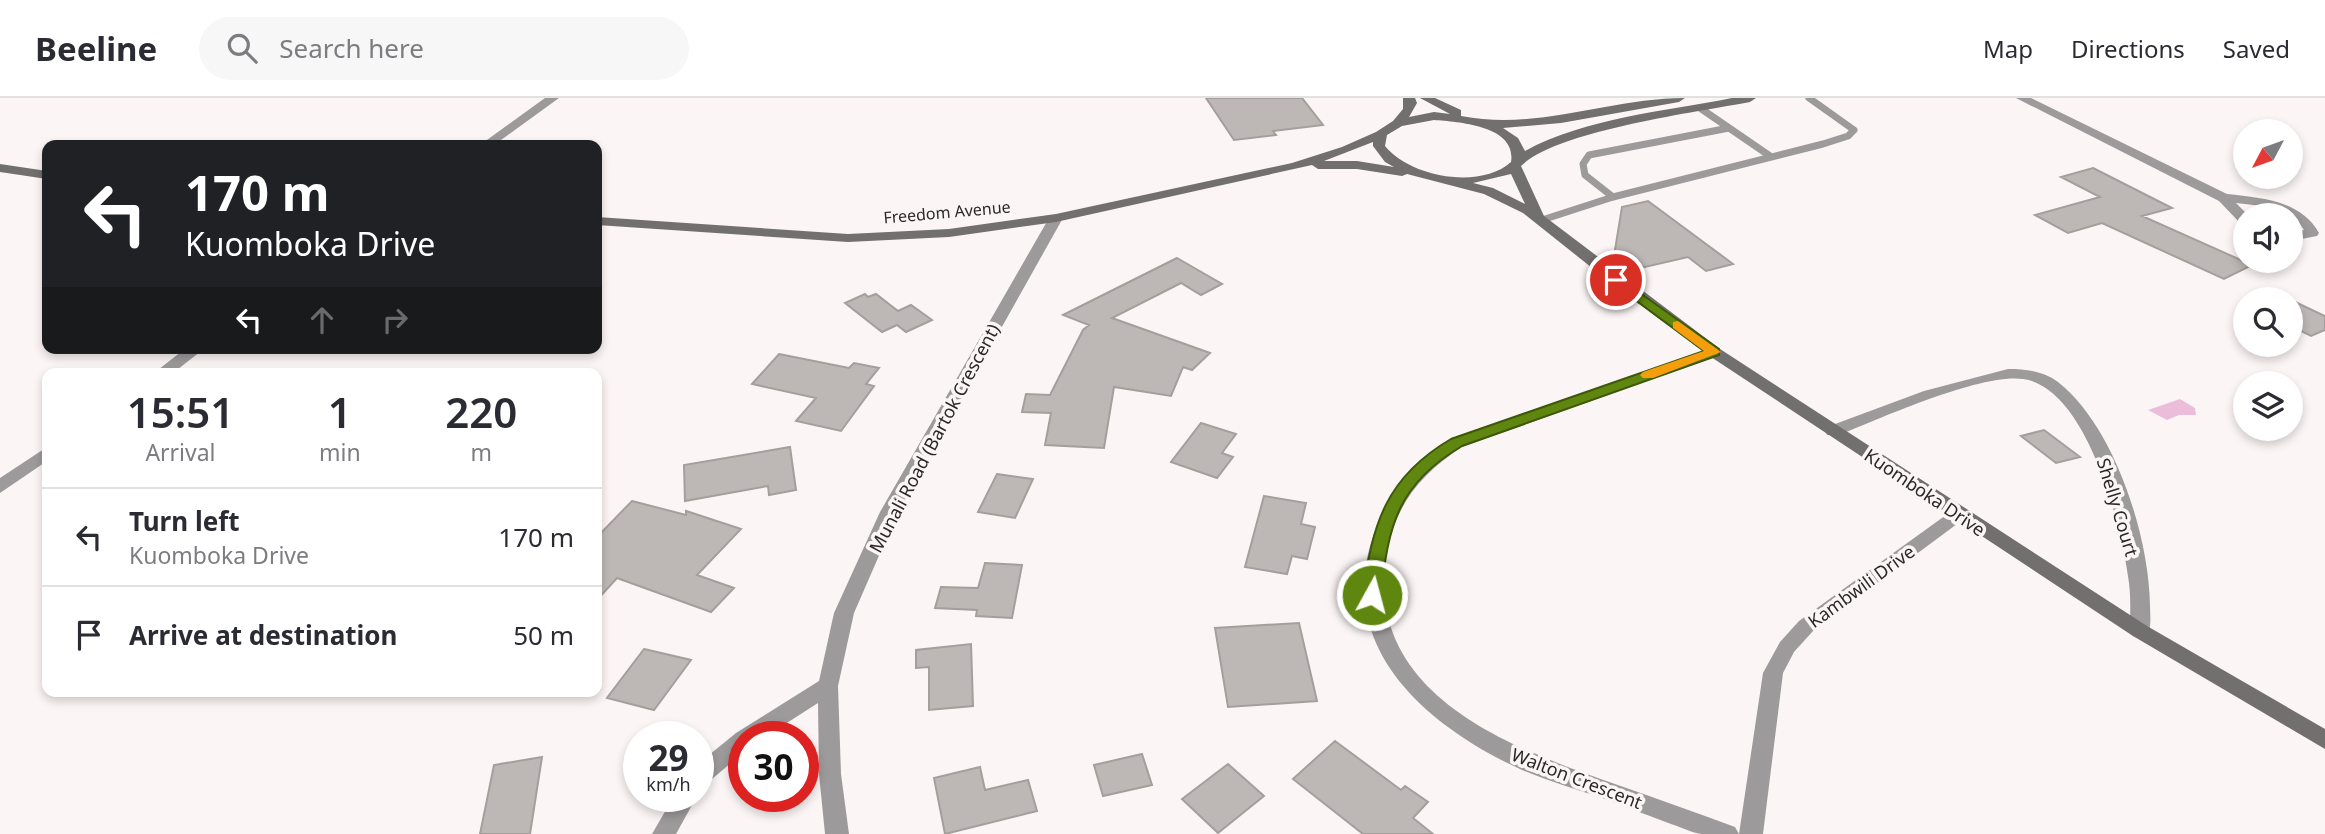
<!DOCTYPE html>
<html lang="en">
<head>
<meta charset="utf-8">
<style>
  :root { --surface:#fff; --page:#f7f7f7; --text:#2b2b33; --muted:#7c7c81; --line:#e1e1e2 }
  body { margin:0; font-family:"Noto Sans",sans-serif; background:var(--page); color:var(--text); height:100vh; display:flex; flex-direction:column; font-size:26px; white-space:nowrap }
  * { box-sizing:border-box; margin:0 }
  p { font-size:23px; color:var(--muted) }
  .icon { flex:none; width:38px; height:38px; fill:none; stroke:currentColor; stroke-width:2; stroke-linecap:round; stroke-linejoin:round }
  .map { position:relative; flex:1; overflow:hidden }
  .sheet { position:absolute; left:42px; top:270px; width:560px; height:329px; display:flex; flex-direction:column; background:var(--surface); border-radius:14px; box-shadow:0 4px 10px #0003 }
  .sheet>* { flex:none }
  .top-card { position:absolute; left:42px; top:42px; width:560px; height:214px; border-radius:14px; box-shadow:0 4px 10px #0003; background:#202124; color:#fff; overflow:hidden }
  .needle { width:46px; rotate:229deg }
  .controls { position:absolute; left:2233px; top:21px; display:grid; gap:14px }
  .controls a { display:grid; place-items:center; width:70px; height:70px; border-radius:50%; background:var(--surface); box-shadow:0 4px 10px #0003; font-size:35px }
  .speed { position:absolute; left:623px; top:623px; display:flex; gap:14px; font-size:35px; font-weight:700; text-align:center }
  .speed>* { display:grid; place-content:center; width:91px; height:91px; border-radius:50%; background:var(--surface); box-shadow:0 4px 10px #0003; line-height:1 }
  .speed small { font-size:18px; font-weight:400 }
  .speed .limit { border:10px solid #d22; background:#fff; color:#111 }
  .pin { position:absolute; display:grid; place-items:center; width:60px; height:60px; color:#fff; margin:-30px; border:4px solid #fff; border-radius:50%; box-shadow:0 2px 7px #0007 }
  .me { position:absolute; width:77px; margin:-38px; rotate:7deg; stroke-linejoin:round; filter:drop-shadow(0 0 5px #0008) }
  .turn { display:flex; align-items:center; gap:24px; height:147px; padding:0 28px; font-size:32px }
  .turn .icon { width:91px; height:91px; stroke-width:2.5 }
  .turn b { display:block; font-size:49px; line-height:60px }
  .lanes { display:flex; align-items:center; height:66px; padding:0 28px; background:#0003; justify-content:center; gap:35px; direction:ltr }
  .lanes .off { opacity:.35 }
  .eta { display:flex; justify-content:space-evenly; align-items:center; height:119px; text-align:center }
  .eta b { font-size:42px; font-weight:600; line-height:49px }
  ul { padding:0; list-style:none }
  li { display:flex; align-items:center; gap:21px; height:98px; padding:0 28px; border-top:2px solid var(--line) }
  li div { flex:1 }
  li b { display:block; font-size:26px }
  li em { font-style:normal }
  header { display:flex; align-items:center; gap:42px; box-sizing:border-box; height:98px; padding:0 35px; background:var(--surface); border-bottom:2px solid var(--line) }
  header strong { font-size:33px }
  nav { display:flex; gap:38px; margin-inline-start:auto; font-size:24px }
  .search { width:490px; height:63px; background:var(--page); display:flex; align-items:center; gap:18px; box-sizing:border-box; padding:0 24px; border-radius:38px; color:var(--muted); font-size:26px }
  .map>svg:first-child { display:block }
  .water { fill:#ebbdda }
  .building { fill:#bdb8b6; stroke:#a49f9d; stroke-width:2 }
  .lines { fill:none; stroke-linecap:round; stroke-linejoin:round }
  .lane { stroke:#9d9a9b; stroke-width:7 }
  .street { fill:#9d9a9b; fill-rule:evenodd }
  .secondary { fill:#726f6f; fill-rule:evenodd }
  .route { fill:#5f870f; stroke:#3e580a; stroke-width:2 }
  .slow { fill:#f59e0b }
  .labels { text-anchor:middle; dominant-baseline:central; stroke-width:7; stroke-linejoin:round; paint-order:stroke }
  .far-street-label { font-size:16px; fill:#2a2828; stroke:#fcf5f5 }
  .street-label { font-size:18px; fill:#2a2828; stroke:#fcf5f5 }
</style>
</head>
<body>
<header>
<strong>Beeline</strong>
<div class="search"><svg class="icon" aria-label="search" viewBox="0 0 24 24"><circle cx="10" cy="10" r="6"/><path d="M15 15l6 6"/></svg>Search here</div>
<nav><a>Map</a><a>Directions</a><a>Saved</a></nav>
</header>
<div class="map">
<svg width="2325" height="736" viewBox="0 0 2325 736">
  <rect width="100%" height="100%" fill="#fcf5f5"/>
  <!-- water -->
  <path class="water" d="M 2180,301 L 2195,310 L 2196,317 L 2179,317 L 2167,322 L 2148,312 Z"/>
  <!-- building -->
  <path class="building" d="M 1206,0 L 1302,0 L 1323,27 L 1273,33 L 1276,37 L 1234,42 Z
    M 2093,70 L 2172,110 L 2142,118 L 2252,167 L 2224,181 L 2102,125 L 2068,135 L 2035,117 L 2100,99 L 2061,79 Z
    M 1648,103 L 1733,166 L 1706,173 L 1688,159 L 1632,172 L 1614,158 L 1622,109 Z
    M 1177,160 L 1222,186 L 1201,197 L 1181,185 L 1112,220 L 1210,255 L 1192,272 L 1183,269 L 1171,298 L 1114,289 L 1104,350 L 1045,347 L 1051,315 L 1022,314 L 1026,296 L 1050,297 L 1083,232 L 1089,227 L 1063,217 Z
    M 865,196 L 868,199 L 876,196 L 898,213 L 911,207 L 932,222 L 906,234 L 897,227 L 882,234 L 845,205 Z
    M 2291,202 L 2325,218 L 2325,232 L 2311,238 L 2291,228 Z
    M 779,256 L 849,270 L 854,265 L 879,270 L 866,286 L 874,288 L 841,333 L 796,323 L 816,300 L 752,286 Z
    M 1201,325 L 1236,336 L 1222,355 L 1233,359 L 1217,380 L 1171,364 Z
    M 2044,332 L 2080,359 L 2056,365 L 2021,338 Z
    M 790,349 L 796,392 L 769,397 L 768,388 L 685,403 L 684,367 Z
    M 997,376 L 1033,381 L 1015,420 L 978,414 Z
    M 1264,398 L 1306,405 L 1301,426 L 1315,429 L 1307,461 L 1292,458 L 1287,476 L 1245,469 Z
    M 632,403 L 686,417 L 686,413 L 741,431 L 697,477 L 734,490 L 711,514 L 617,480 L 597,502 L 597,439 Z
    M 985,465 L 1022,467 L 1012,520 L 976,518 L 977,512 L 935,510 L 941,489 L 978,490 Z
    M 1299,525 L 1317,603 L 1228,609 L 1215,530 Z
    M 971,546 L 973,608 L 929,612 L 929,569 L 916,570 L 916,552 Z
    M 644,551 L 691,562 L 654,612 L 607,600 Z
    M 1335,643 L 1401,692 L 1405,688 L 1428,704 L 1413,720 L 1433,736 L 1363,736 L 1293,681 Z
    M 1142,656 L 1152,687 L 1103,698 L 1094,667 Z
    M 542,659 L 530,736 L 480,736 L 494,667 Z
    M 1228,666 L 1264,698 L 1218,735 L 1182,701 Z
    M 980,669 L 985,692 L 1028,682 L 1037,713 L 945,736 L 934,680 Z"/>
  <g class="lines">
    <!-- lane -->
    <path class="lane" d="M 1700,10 L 1770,58
      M 1613,99 L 1585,77 L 1583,66 L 1589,57 L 1729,30
      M 1542,122 L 1613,99 L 1823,46 L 1848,38 L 1854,32 L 1809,0"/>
    <!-- street -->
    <path class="street" d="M 545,0 L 559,0 L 494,47 L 480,47 Z
      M 2016,0 L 2031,0 L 2227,96 C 2262,100 2300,102 2319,135 L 2317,138 L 2291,143 L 2291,135 L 2304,132 C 2291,110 2261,108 2236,105 L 2248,117 L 2245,117 L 2245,126 L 2240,125 L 2219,103 Z
      M 1056,116 L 1063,120 L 898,414 L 854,515 L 838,588 L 841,676 L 849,736 L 825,736 L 819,676 L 818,605 L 765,639 L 744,639 L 744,654 L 706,686 L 698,688 L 698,666 L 736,635 L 819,583 L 834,515 L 880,414 L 1049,120 Z
      M 1714,249 L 1720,251 L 1722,254 L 1720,257 L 1462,349 C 1416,379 1391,413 1385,469 C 1372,600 1515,651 1615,686 C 1655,700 1695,714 1735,729 L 1739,736 C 1726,736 1714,736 1702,736 C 1692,735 1681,729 1671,726 C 1648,717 1625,709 1602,700 C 1575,691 1548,683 1522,672 C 1433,631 1340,557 1370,448 C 1384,400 1408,368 1450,341 Z
      M 186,250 L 205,250 L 173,275 L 154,275 Z
      M 2008,271 C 2025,271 2044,273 2058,284 C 2114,328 2149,437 2150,507 C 2150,517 2152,529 2147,538 L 2140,541 L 2133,538 L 2130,533 C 2130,517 2131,501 2129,485 C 2122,430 2088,290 2023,281 C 1981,275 1881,320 1839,337 L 1827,337 L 1825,333 L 1827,329 L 1924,293 Z
      M 47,349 L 47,363 L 0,395 L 0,380 Z
      M 1959,410 L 1965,412 L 1968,416 L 1965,420 L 1813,533 L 1794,554 L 1783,575 L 1763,736 L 1739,736 L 1763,575 L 1780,544 L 1799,523 L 1953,412 Z
      M 674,698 L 697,698 L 676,736 L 652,736 Z"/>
    <!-- secondary -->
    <path class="secondary" d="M 1403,0 L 1415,0 L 1417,5 L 1409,19 L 1434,14 L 1450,16 L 1420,0 L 1435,0 L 1461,12 L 1461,18 C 1540,33 1608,0 1685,0 L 1679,4 L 1561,25 L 1503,30 L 1518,40 L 1525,53 C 1585,20 1666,13 1732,0 L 1756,0 L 1750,4 C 1697,14 1556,33 1521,68 L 1544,118 L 1720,251 L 2147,528 L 2325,631 L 2325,651 L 2133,538 L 1708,257 L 1611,185 L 1523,115 L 1484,96 L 1407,76 L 1402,78 L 1357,71 L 1318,71 L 1312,67 L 1056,124 L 949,139 L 848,144 L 597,127 L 597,119 L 848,136 L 949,131 L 1056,116 L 1292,65 L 1342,49 L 1376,34 L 1393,23 L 1403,11 ZM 1434,22 C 1460,24 1517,28 1511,64 C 1480,92 1410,79 1385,48 L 1387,37 L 1402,28 ZM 1373,44 L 1373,48 L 1385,64 L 1394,69 L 1357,63 L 1324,63 ZM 1511,76 L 1525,106 L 1493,90 L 1473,85 Z
      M 0,66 L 47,73 L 47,81 L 0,74 Z"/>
  </g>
  <!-- route -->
  <path class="route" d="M 1616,178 L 1719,251 L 1719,257 L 1462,348 C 1398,386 1388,427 1381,497 L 1378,502 L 1366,502 L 1363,497 C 1372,426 1386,379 1451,341 L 1704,253 L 1611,184 L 1609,182 Z"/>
  <!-- slow -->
  <path class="slow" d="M 1678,223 L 1721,254 L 1653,280 L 1643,280 L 1640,277 L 1643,274 L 1704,253 L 1673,230 L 1673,224 Z"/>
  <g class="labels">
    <!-- far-street labels -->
    <g class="far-street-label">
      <text transform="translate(947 114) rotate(-5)">Freedom Avenue</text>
    </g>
    <!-- street labels -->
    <g class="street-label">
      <text transform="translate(934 340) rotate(-62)">Munali Road (Bartok Crescent)</text>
      <text transform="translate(1925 394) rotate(34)">Kuomboka Drive</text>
      <text transform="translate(2118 409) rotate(73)">Shelly Court</text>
      <text transform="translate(1861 488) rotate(-36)">Kambwili Drive</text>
      <text transform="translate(1577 680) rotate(21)">Walton Crescent</text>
    </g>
  </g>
</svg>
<div class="controls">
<a><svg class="needle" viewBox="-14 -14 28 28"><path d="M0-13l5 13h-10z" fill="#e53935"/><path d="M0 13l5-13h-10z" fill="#7c7c81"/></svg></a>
<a><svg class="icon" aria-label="sound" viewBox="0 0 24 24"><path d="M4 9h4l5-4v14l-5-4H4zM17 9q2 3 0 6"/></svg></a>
<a><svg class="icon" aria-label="search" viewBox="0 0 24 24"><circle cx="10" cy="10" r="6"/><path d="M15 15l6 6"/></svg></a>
<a><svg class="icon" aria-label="layers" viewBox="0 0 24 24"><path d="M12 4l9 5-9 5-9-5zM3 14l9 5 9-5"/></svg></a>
</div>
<div class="speed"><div>29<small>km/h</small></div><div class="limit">30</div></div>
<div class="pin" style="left:1616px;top:182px;background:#d93025"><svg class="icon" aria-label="arrive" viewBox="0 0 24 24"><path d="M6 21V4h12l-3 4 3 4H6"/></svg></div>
<svg class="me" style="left:1372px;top:497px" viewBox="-20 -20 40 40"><circle r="17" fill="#5f870f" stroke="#fff" stroke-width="3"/><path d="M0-11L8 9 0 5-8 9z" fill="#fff"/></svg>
<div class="top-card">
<div class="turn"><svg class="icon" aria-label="left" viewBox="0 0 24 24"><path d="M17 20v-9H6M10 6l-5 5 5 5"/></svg><div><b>170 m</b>Kuomboka Drive</div></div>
<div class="lanes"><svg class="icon" aria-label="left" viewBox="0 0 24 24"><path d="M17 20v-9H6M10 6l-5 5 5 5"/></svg><svg class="icon off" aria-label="ahead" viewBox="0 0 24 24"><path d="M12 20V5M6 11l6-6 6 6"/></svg><svg class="icon off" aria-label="right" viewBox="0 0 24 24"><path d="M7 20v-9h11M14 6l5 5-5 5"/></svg></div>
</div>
<section class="sheet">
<div class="eta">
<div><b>15:51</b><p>Arrival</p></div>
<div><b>1</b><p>min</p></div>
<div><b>220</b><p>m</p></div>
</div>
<ul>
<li><svg class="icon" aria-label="left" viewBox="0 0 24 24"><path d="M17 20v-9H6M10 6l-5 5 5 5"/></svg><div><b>Turn left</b><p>Kuomboka Drive</p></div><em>170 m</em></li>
<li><svg class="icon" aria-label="arrive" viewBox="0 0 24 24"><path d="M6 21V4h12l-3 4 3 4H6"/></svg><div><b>Arrive at destination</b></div><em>50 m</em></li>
</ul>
</section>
</div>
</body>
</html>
